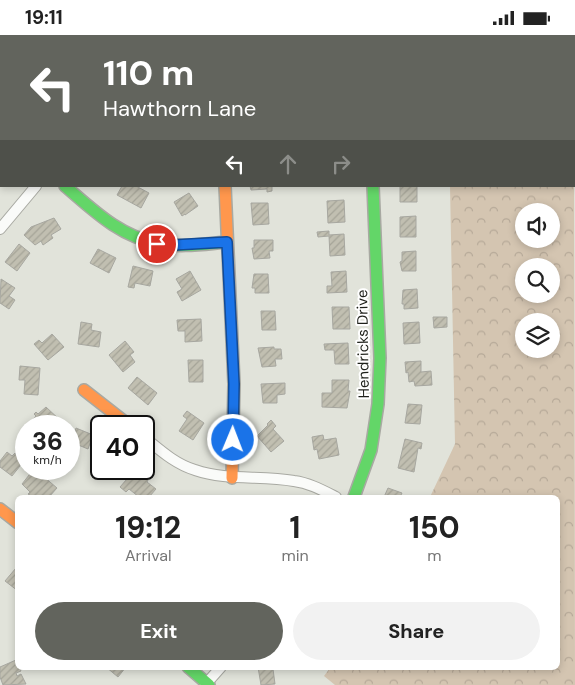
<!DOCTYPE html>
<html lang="en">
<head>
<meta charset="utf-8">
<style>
  :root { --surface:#fff; --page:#f2f2f2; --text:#222; --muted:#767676; --accent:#62645d }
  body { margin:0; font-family:"DM Sans",sans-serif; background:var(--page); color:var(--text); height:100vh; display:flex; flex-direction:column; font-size:19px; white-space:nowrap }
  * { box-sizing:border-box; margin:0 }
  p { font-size:16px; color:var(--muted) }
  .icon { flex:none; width:28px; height:28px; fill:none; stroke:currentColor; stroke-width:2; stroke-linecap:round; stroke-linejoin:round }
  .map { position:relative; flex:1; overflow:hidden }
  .side { position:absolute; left:15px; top:460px; width:545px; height:175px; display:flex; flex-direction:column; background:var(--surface); border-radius:8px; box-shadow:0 2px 8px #0003 }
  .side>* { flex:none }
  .hud { position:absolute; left:0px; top:0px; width:575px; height:152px; box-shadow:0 2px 8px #0003; background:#62645d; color:#fff; overflow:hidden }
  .tools { position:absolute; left:515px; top:168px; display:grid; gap:10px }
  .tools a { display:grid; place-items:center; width:45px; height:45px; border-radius:50%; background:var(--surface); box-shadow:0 2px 8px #0003; font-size:25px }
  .speed { position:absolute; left:15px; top:380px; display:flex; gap:10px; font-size:25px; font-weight:700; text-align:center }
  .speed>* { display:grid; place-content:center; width:65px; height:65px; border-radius:50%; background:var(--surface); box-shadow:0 2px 8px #0003; line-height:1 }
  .speed small { font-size:12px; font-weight:400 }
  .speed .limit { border:2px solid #111; border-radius:8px; background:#fff; color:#111 }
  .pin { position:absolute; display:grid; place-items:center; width:42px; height:42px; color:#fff; margin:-21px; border:2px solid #fff; border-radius:50%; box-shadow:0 1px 5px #0007 }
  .me { position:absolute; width:55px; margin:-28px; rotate:1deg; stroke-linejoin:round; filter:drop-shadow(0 0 4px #0008) }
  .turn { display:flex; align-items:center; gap:18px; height:105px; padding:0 20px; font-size:22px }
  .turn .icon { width:65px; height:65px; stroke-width:2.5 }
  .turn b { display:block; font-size:35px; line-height:42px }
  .lanes { display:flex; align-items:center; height:48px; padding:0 20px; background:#0003; justify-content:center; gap:25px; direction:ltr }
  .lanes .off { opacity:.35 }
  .eta { display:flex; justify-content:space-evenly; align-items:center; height:85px; text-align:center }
  .eta b { font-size:30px; font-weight:700; line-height:35px }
  .button { display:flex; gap:10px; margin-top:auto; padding:10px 20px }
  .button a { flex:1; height:58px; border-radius:30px; background:var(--accent); color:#fff; font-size:20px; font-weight:700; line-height:58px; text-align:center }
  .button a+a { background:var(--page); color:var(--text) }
  .status { display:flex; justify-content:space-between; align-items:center; height:35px; padding:0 25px; background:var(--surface); direction:ltr }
  .status svg { height:14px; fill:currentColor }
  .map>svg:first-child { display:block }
  .park { fill:url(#park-crowns); fill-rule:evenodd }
  .building { fill:url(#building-hatch); stroke:#a7a7a0 }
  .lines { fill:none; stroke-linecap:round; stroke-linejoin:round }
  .street-casing { stroke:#a8a9a2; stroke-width:12 }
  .fast-casing { stroke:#a8a9a2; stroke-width:14 }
  .slow-casing { stroke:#a8a9a2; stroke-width:14 }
  .street { stroke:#fafbf9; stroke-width:10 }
  .fast { stroke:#63d668; stroke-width:11 }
  .slow { stroke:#ff974d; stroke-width:11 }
  .route-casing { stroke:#114b97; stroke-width:12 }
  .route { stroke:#1a73e8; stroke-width:9 }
  .labels { text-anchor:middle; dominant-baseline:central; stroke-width:4; stroke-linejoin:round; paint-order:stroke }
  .street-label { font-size:15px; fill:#1e201a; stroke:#fff }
</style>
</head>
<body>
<div class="status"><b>19:11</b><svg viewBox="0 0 49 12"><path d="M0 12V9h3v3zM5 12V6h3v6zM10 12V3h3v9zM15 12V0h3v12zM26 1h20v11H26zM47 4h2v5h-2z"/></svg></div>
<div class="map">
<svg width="575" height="650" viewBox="0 0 575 650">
  <defs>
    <pattern id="park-crowns" width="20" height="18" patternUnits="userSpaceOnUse" patternTransform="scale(1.25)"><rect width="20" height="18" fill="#d4c5b1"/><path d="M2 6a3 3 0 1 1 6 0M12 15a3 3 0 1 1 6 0" fill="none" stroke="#b6a998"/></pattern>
    <pattern id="building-hatch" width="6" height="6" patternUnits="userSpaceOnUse" patternTransform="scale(1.25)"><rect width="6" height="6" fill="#c1bfb1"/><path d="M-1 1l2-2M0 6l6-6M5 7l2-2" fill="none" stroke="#a5a498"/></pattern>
  </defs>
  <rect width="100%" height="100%" fill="#e1e3da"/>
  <!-- park -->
  <path class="park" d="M 574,124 L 575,650 L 335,650 L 324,641 L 330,633 L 558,632 L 558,462 L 430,462 L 455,409 L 450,151 L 574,151 ZM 524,176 L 551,176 L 551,204 L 524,204 ZM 524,231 L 551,231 L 551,259 L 524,259 ZM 524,286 L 551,286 L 551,314 L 524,314 Z"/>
  <!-- building -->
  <path class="building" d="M 122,151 L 136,151 L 149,158 L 141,173 L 117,160 Z
    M 250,151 L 272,151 L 272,156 L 267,157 L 267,154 L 251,155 Z
    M 400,151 L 417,151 L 417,167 L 400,167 Z
    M 189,158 L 198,171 L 185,180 L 185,179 L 182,181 L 174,167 Z
    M 344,165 L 345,187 L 328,188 L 327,166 Z
    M 251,168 L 268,168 L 269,189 L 253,190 Z
    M 416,181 L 416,202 L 400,202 L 400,182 Z
    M 54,183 L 61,194 L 51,200 L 53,203 L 43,210 L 41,206 L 35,210 L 24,200 L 31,192 Z
    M 329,196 L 329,200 L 344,199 L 345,220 L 330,221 L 329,201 L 318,202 L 317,197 Z
    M 254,205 L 273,205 L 273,216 L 269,216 L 270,223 L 254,224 L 252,213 L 254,213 Z
    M 19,209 L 30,218 L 17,236 L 5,227 Z
    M 98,214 L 116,223 L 109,238 L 90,228 Z
    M 416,216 L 416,236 L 402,236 L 400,227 L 402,226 L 402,217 Z
    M 133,231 L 153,236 L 150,251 L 135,248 L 134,253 L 128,252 Z
    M 190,236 L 201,255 L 182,266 L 177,257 L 182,254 L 176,244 Z
    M 346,236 L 347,257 L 327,258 L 327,251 L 332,251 L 331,237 Z
    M 254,239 L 268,239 L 269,258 L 255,258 L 255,253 L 252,253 Z
    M 1,244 L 15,253 L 9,261 L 15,265 L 9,274 L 0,268 Z
    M 417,254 L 418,273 L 404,274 L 404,269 L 402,269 L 403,255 Z
    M 332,272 L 349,272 L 350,294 L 333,294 Z
    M 261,276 L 275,276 L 276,295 L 262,295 Z
    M 433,282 L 447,282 L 447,292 L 434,293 Z
    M 201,284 L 202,306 L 185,307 L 185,296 L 178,296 L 177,285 Z
    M 81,287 L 92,289 L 91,295 L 101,297 L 99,312 L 78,309 Z
    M 419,287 L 420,308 L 404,309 L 403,288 Z
    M 52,299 L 64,312 L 48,325 L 34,309 L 39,305 L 42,308 Z
    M 125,306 L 134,317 L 130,320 L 135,327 L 123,337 L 109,320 Z
    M 348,308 L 349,329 L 335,329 L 334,315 L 325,315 L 324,309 Z
    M 274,312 L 274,314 L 281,314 L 282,324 L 275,324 L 276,331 L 262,332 L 258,313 Z
    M 188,325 L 203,325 L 203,347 L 189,347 Z
    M 421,326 L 421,337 L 431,336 L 432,350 L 415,351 L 414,346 L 409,347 L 408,337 L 406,338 L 405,327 Z
    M 20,331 L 40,333 L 38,360 L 24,359 L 25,345 L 19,345 Z
    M 137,342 L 157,358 L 148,370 L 128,353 Z
    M 332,345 L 349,345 L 348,356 L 350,356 L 347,373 L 322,372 L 322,358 L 332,358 Z
    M 285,348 L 285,359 L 277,360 L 277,368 L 263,368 L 261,349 Z
    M 408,369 L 422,370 L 420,389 L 405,388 Z
    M 46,372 L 62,387 L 58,391 L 33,391 L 30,388 L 36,381 L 34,379 L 36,377 L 38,379 Z
    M 187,376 L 204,388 L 193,405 L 179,396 L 187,384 L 183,381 Z
    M 271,385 L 276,391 L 273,394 L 284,406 L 271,417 L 257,401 L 268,390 L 267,389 Z
    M 76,393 L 93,400 L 88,414 L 71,407 Z
    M 323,400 L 324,405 L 336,403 L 339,420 L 319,424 L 317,414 L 314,415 L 312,402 Z
    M 405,404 L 422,408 L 421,414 L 418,413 L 414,437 L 398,433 Z
    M 7,417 L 12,421 L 15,418 L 24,426 L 12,441 L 0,432 L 0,426 Z
    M 33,435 L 42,443 L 43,441 L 57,453 L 49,462 L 33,462 L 28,459 L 30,457 L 22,449 Z
    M 134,436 L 148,445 L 147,447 L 156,454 L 149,462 L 139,462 L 129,454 L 126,457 L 120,452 Z
    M 388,453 L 402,458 L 400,462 L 384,462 Z
    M 16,533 L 18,535 L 18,556 L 5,546 Z
    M 16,625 L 18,632 L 19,632 L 21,636 L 16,638 L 17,641 L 21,639 L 26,649 L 3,650 L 0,642 L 0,632 Z
    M 106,632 L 126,632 L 118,642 Z
    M 258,632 L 278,632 L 273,634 L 275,649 L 261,650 Z"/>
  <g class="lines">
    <!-- street casing -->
    <g class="street-casing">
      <path id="street" d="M 221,0 L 221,1
        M 341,0 L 343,1
        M 0,97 L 1,98
        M 0,194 L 36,151
        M 144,402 C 160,415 175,429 195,435 C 227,446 260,440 294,446 C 309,448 322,455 336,462
        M 205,650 L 221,632"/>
    </g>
    <!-- fast casing -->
    <g class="fast-casing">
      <path id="fast" d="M 65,151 C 92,174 120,202 157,208 C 180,213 204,209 227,207
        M 354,462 L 371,415 L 378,369 L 380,323 L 373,151
        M 188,632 L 209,650"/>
    </g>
    <!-- slow casing -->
    <g class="slow-casing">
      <path id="slow" d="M 225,151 L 234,349 L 232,443
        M 84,355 L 130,391
        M 0,474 L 18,488"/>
    </g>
    <!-- street -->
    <use href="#street" class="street"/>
    <!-- fast -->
    <use href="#fast" class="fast"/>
    <!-- slow -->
    <use href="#slow" class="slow"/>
  </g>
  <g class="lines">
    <!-- route casing -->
    <g class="route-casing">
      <path id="route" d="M 157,209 L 174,210 L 227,207 L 234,349 L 233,405"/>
    </g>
    <!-- route -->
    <use href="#route" class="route"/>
  </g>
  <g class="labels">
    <!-- street labels -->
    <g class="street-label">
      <text transform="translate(363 309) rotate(-91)">Hendricks Drive</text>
    </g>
  </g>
</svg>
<div class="tools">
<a><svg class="icon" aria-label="sound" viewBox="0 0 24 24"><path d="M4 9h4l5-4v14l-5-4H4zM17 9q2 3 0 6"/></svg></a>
<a><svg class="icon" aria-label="search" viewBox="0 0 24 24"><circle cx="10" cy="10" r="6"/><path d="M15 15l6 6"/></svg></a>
<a><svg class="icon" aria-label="layers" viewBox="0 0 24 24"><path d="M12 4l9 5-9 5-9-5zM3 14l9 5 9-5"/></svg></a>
</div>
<div class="speed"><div>36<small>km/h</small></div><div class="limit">40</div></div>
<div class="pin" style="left:157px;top:209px;background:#d93025"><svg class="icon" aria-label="arrive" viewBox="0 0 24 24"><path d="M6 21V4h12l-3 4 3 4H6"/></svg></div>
<svg class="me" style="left:233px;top:405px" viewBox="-20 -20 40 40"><circle r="17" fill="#1a73e8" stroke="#fff" stroke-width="3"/><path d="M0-11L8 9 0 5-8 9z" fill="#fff"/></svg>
<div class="hud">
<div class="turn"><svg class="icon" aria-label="left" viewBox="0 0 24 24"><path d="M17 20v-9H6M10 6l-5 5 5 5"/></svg><div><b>110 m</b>Hawthorn Lane</div></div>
<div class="lanes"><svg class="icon" aria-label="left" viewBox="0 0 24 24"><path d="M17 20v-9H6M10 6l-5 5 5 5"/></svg><svg class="icon off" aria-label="ahead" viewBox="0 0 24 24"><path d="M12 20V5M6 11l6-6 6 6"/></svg><svg class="icon off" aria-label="right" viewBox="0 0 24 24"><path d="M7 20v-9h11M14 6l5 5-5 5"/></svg></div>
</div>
<section class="side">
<div class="eta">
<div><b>19:12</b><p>Arrival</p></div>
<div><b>1</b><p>min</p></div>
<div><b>150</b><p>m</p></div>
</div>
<div class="button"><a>Exit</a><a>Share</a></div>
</section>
</div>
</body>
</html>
